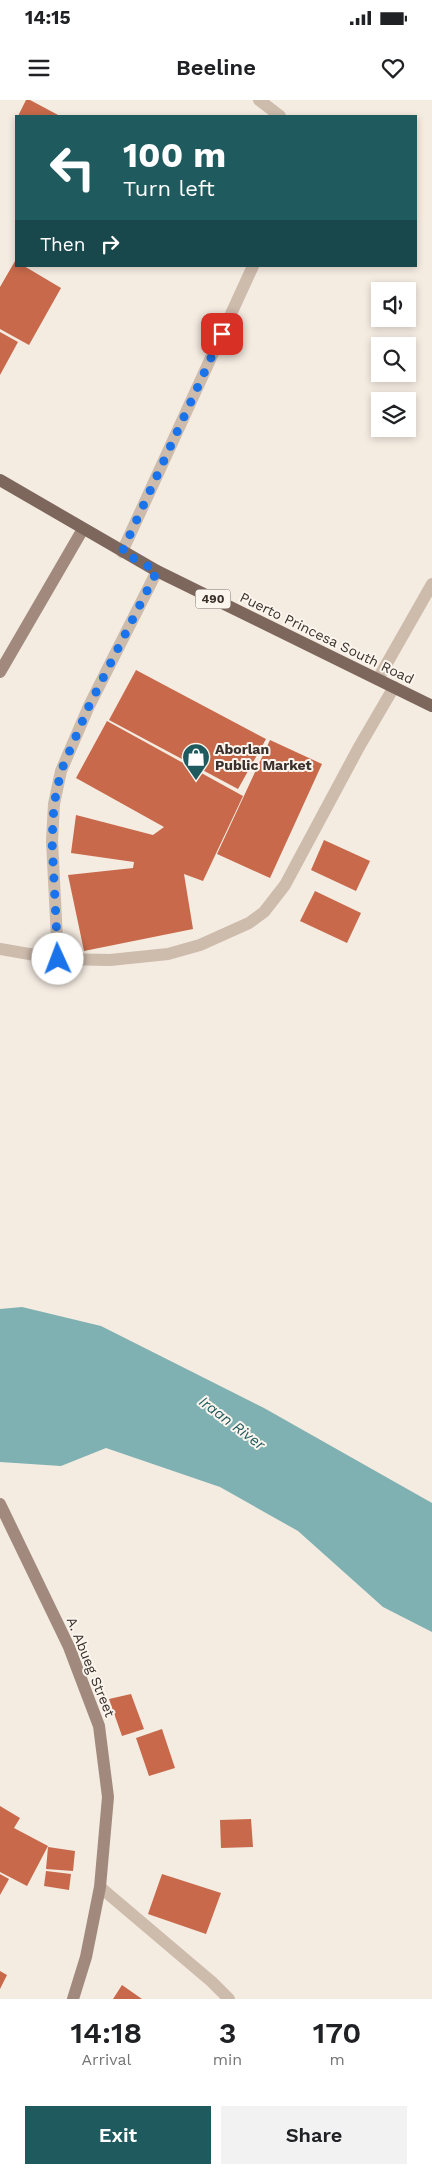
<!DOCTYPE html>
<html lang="en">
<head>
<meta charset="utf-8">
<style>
  :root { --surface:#fff; --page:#f2f2f2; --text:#202124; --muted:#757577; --accent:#1f5a5e }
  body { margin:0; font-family:"Work Sans",sans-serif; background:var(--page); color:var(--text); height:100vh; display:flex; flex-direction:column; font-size:19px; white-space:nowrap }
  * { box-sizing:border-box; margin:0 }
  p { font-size:16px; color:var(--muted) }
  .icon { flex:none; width:28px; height:28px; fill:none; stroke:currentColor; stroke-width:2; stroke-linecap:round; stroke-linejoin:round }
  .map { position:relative; height:1899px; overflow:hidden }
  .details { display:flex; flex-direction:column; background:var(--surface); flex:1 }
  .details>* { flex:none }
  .hud { position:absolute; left:15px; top:15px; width:402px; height:152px; border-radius:0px; box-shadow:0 2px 8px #0003; background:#1f5a5e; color:#fff; overflow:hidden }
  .tools { position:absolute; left:371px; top:182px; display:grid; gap:10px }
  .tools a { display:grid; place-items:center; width:45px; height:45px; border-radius:0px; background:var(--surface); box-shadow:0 2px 8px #0003; font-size:25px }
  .pin { position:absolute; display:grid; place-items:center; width:42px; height:42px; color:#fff; margin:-21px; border-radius:10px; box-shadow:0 2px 8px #0006 }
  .me { position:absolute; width:55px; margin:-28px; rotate:358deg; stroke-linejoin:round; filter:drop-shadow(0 0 4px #0008) }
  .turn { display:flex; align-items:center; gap:18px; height:105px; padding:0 25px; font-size:22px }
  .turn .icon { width:65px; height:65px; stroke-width:2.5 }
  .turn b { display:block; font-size:35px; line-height:42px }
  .then { display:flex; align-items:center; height:48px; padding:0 25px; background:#0003; gap:10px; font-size:19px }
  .eta { display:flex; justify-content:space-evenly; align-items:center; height:85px; text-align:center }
  .eta b { font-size:30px; font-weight:600; line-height:35px }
  .cta { display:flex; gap:10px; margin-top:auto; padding:10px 25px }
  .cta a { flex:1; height:58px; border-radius:0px; background:var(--accent); color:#fff; font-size:20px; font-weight:600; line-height:58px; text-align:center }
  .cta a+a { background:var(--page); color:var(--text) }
  .status { display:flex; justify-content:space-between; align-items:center; height:35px; padding:0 25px; background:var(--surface); direction:ltr }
  .status svg { height:14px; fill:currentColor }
  header { display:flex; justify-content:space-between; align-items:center; height:65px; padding:0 25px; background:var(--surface); font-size:22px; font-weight:600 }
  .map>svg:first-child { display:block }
  .water { fill:#7fb0b2 }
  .building { fill:#c8694b }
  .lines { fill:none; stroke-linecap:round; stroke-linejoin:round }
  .street { stroke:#cdbbac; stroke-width:12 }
  .secondary { stroke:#a18a7d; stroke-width:12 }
  .primary { stroke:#7d675c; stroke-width:12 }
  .route { stroke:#1a73e8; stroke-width:9; stroke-dasharray:0 16.2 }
  .labels { text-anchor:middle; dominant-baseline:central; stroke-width:4; stroke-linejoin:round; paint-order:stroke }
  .shield { fill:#fbf5ee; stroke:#756b66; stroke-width:1 }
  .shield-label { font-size:12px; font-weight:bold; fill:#3b302b }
  .street-label { font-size:14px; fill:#3b302b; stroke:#fbf5ee }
  .poi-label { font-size:14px; font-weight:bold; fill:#3b302b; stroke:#fbf5ee; text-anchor:start }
  .water-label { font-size:15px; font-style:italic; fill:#1f5a5e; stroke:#fbf5ee }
</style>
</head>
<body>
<div class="status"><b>14:15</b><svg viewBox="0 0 49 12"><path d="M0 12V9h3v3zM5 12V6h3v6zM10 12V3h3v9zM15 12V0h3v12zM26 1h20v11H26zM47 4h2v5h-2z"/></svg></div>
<header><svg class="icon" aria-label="menu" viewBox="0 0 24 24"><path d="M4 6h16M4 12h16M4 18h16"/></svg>Beeline<svg class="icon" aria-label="heart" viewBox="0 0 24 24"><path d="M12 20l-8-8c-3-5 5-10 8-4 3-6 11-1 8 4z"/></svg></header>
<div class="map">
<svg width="432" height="1899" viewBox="0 0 432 1899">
  <rect width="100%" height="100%" fill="#f4ebe1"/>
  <!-- water -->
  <path class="water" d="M 22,1207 L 101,1226 L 264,1308 L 432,1403 L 432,1532 L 383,1507 L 298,1431 L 220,1387 L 106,1348 L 61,1366 L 0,1362 L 0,1209 Z"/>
  <!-- building -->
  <path class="building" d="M 26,0 L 30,0 L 60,16 L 18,16 Z
    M 15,161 L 16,166 L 24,166 L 61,188 L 29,245 L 0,229 L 0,187 Z
    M 0,232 L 18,242 L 0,275 Z
    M 136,570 L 266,639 L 238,689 L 109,620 Z
    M 107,621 L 243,696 L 203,781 L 184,774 L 193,829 L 84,851 L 68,775 L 133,768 L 134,762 L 71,753 L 76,715 L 153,735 L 164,727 L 76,678 Z
    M 270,640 L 322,664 L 270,778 L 217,754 Z
    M 324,740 L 370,761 L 356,791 L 311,770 Z
    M 315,791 L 361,813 L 347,843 L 300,821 Z
    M 131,1594 L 144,1629 L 122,1636 L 109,1599 Z
    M 162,1629 L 175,1668 L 149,1676 L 136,1638 Z
    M 0,1706 L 20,1718 L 14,1728 L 48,1746 L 27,1786 L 0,1772 Z
    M 251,1719 L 253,1747 L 221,1748 L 220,1720 Z
    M 48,1747 L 75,1751 L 73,1771 L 46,1769 Z
    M 46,1771 L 71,1774 L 69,1790 L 44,1786 Z
    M 0,1774 L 9,1779 L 0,1795 Z
    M 162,1774 L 221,1793 L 206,1834 L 148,1814 Z
    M 0,1871 L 7,1875 L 0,1889 Z
    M 122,1885 L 142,1899 L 113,1899 Z"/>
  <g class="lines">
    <!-- street -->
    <path class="street" d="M 259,0 L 280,16
      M 122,452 L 253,166
      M 378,579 L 432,484
      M 0,849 L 58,859 L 110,860 L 168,854 L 200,845 L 249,823 L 264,812 L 285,785 L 359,647 L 394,587
      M 58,859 L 52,741 L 54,704 L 61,671 L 89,606 L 157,471
      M 100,1787 L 212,1882 L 229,1899"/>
    <!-- secondary -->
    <path class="secondary" d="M 0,572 L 83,429
      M 0,1404 L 69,1547 L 99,1626 L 108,1697 L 100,1787 L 86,1857 L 73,1899"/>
    <!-- primary -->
    <path class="primary" d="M 0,380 L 157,471 L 432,606"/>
  </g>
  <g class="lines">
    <!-- route -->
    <path class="route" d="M 58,859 L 52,741 L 54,704 L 61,671 L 89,606 L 157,471 L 122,452 L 222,234"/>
  </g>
  <!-- icons -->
  <defs>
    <g id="shop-pin" transform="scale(1.4375)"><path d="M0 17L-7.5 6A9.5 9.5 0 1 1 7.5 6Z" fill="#1f5a5e" stroke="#fbf5ee"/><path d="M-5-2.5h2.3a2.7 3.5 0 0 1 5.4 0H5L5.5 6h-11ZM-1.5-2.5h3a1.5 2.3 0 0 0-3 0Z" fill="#fff"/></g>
  </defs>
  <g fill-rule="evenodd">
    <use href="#shop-pin" x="196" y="657"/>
  </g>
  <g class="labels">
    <!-- shield labels -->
    <rect class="shield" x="195.5" y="489.5" width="35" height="19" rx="4"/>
    <g class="shield-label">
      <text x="213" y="499">490</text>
    </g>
    <!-- street labels -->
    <g class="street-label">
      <text transform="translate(327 538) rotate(26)">Puerto Princesa South Road</text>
      <text transform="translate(91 1567) rotate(68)">A. Abueg Street</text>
    </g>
    <!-- poi labels -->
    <g class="poi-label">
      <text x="215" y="649">Aborlan<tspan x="215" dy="16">Public Market</tspan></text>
    </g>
    <!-- water labels -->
    <g class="water-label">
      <text transform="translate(232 1323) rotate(37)">Iraan River</text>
    </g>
  </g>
</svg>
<div class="tools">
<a><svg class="icon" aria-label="sound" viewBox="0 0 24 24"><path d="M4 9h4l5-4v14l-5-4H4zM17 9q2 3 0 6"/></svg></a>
<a><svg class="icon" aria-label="search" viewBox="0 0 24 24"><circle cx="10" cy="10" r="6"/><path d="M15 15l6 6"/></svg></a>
<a><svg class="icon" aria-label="layers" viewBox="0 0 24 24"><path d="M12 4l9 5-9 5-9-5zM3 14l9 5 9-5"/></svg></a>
</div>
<div class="pin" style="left:222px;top:234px;background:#d93025"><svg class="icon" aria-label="arrive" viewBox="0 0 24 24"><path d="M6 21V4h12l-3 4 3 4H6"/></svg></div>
<svg class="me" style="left:58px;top:859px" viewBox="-20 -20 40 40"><circle r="19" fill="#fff"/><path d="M0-13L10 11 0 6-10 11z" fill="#1a73e8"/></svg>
<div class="hud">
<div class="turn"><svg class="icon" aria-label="left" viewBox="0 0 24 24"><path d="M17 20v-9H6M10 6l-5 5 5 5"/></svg><div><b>100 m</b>Turn left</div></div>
<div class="then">Then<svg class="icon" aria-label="right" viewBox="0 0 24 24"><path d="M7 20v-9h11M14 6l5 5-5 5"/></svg></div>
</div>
</div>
<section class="details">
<div class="eta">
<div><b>14:18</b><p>Arrival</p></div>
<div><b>3</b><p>min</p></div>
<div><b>170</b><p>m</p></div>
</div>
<div class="cta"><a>Exit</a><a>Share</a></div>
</section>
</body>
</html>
